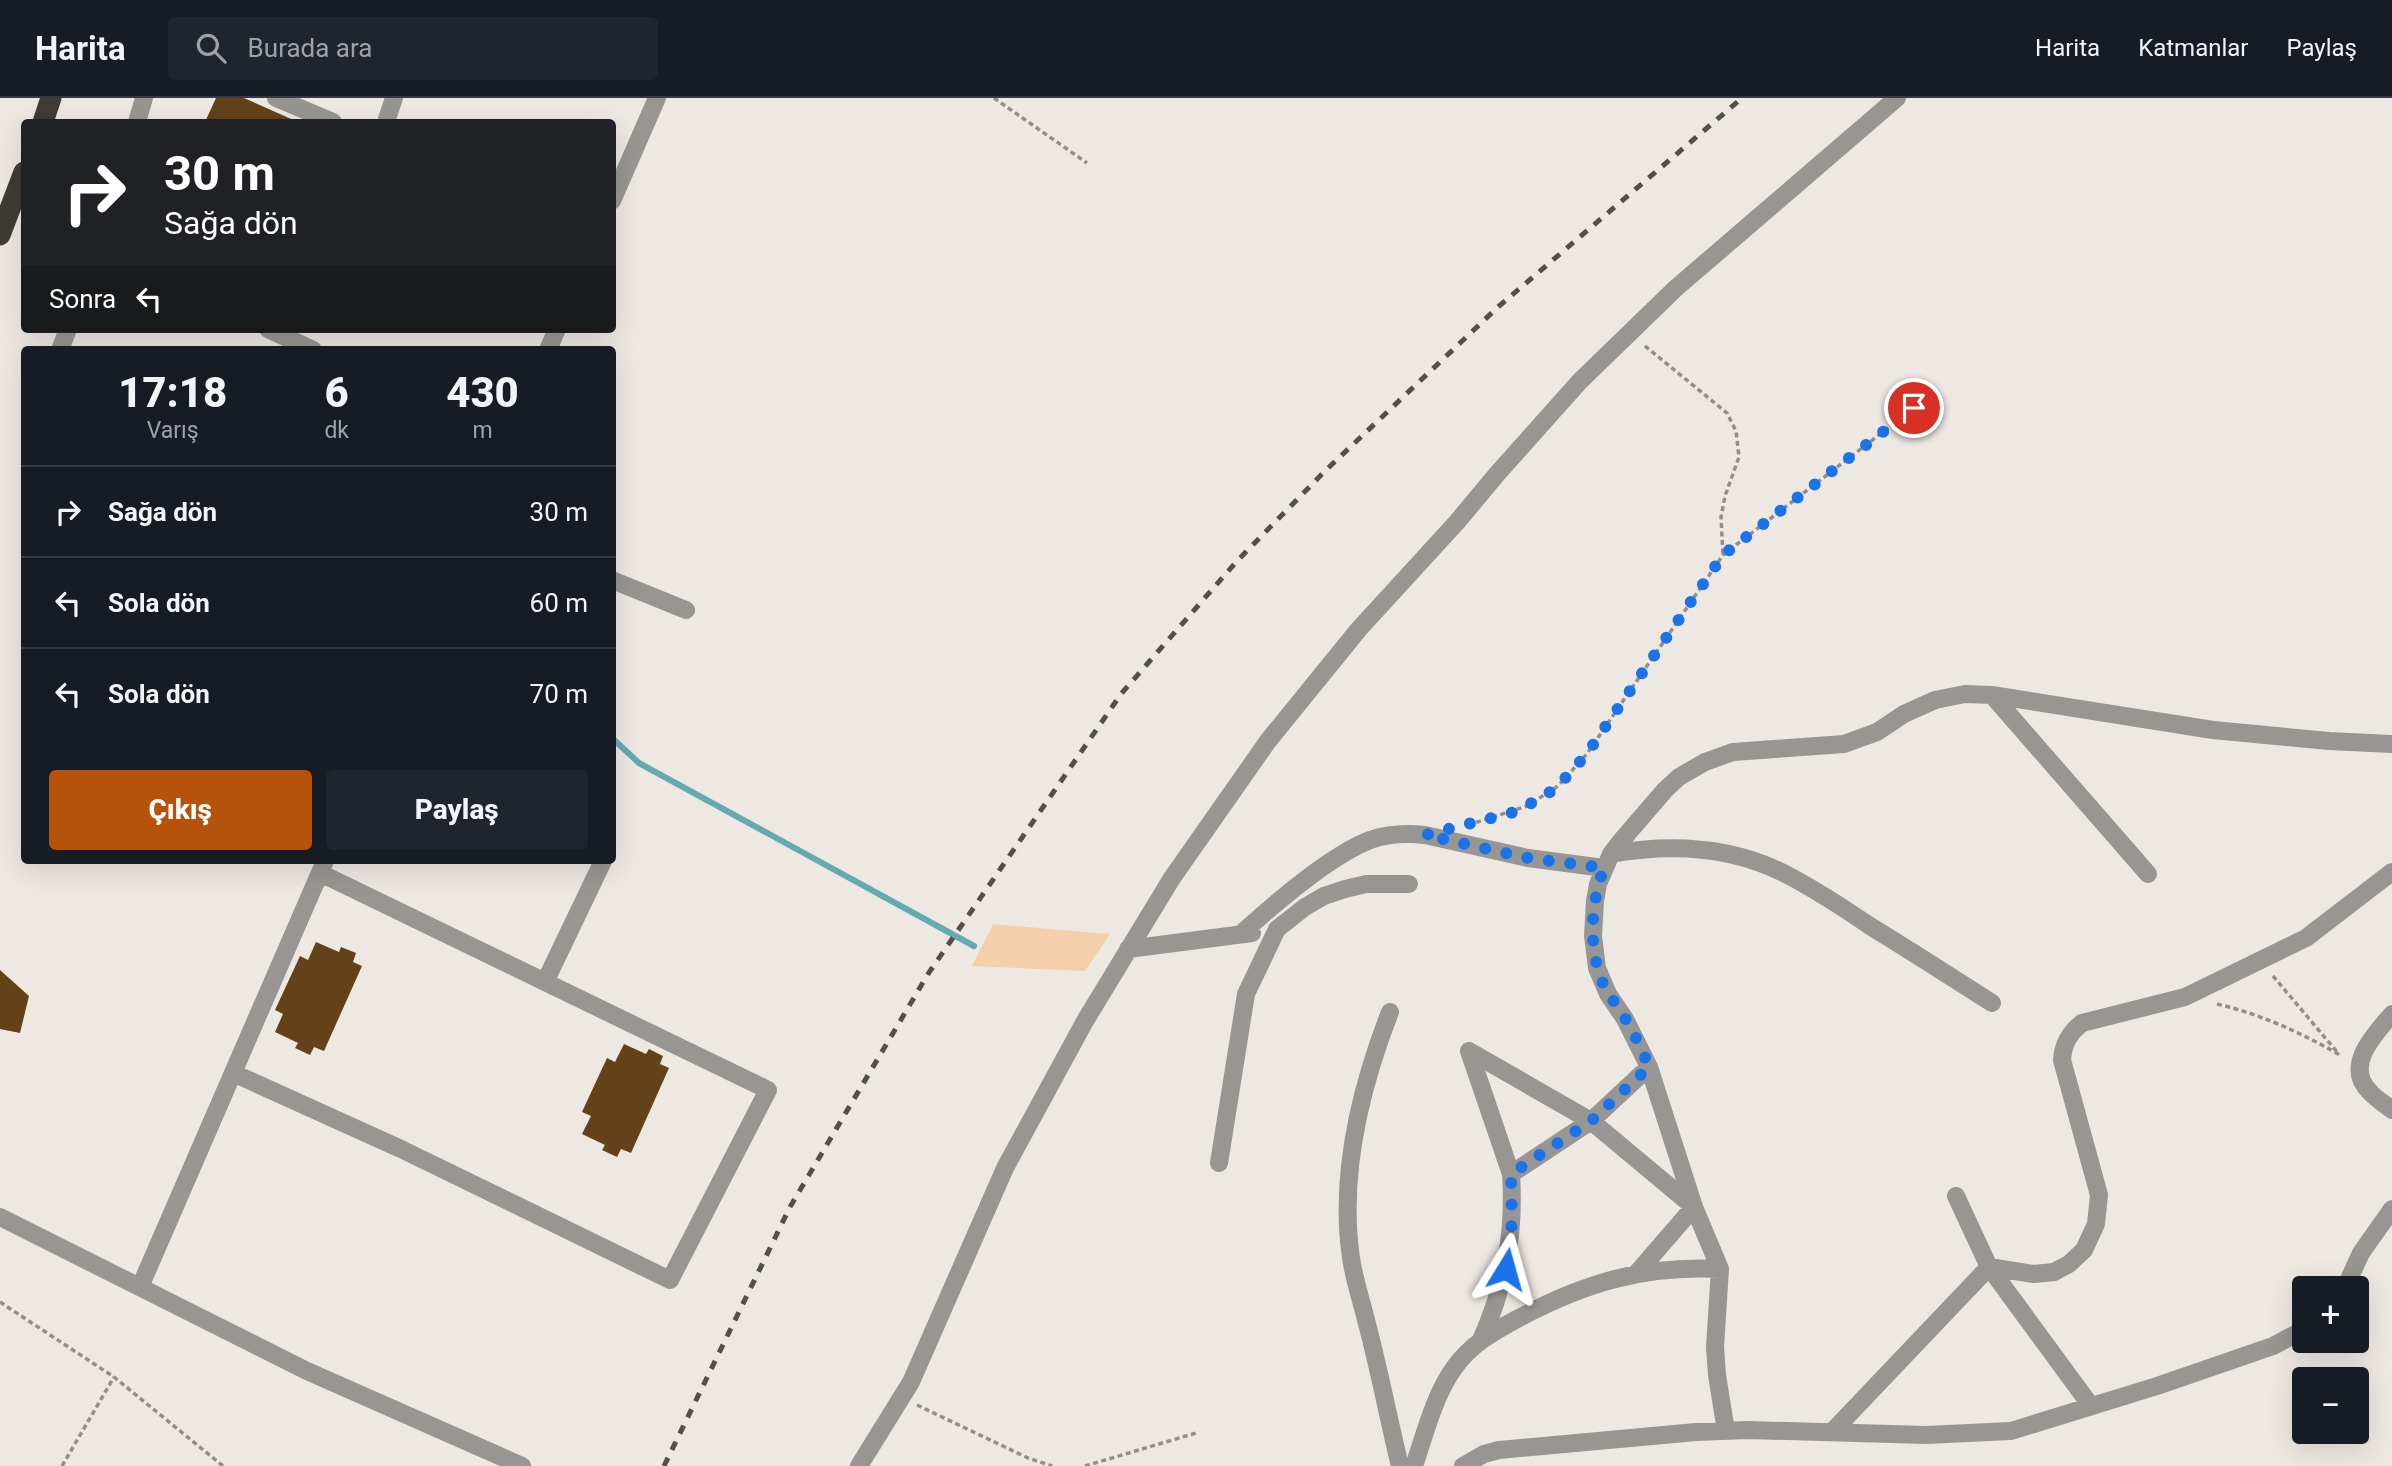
<!DOCTYPE html>
<html lang="tr">
<head>
<meta charset="utf-8">
<style>
  :root { --surface:#171b24; --page:#20242c; --text:#f1f3f6; --muted:#9ea1a6; --line:#363941; --accent:#b45309 }
  body { margin:0; font-family:Roboto,sans-serif; background:var(--page); color:var(--text); height:100vh; display:flex; flex-direction:column; font-size:26px; white-space:nowrap }
  * { box-sizing:border-box; margin:0 }
  p { font-size:23px; color:var(--muted) }
  .icon { flex:none; width:38px; height:38px; fill:none; stroke:currentColor; stroke-width:2; stroke-linecap:round; stroke-linejoin:round }
  .map { position:relative; flex:1; overflow:hidden }
  .sheet { position:absolute; left:21px; top:248px; width:595px; height:518px; display:flex; flex-direction:column; background:var(--surface); border-radius:7px; box-shadow:0 7px 28px #0002 }
  .sheet>* { flex:none }
  .top-card { position:absolute; left:21px; top:21px; width:595px; height:214px; border-radius:7px; box-shadow:0 7px 28px #0002; background:#202124; color:#fff; overflow:hidden }
  .controls { position:absolute; left:2292px; top:1178px; display:grid; gap:14px }
  .controls a { display:grid; place-items:center; width:77px; height:77px; border-radius:7px; background:var(--surface); box-shadow:0 7px 28px #0002; font-size:35px }
  .pin { position:absolute; display:grid; place-items:center; width:60px; height:60px; color:#fff; margin:-30px; border:4px solid #fff; border-radius:50%; box-shadow:0 2px 7px #0007 }
  .me { position:absolute; width:77px; margin:-38px; rotate:8deg; stroke-linejoin:round; filter:drop-shadow(0 0 5px #0008) }
  .turn { display:flex; align-items:center; gap:24px; height:147px; padding:0 28px; font-size:32px }
  .turn .icon { width:91px; height:91px; stroke-width:2.5 }
  .turn b { display:block; font-size:49px; line-height:60px }
  .then { display:flex; align-items:center; height:66px; padding:0 28px; background:#0003; gap:14px; font-size:26px }
  .eta { display:flex; justify-content:space-evenly; align-items:center; height:119px; text-align:center }
  .eta b { font-size:42px; font-weight:800; line-height:49px }
  .cta { display:flex; gap:14px; margin-top:auto; padding:14px 28px }
  .cta a { flex:1; height:80px; border-radius:7px; background:var(--accent); color:#fff; font-size:28px; font-weight:800; line-height:80px; text-align:center }
  .cta a+a { background:var(--page); color:var(--text) }
  ul { padding:0; list-style:none }
  li { display:flex; align-items:center; gap:21px; height:91px; padding:0 28px; border-top:2px solid var(--line) }
  li div { flex:1 }
  li b { display:block; font-size:26px }
  li em { font-style:normal }
  header { display:flex; align-items:center; gap:42px; box-sizing:border-box; height:98px; padding:0 35px; background:var(--surface); border-bottom:2px solid var(--line) }
  header strong { font-size:33px }
  nav { display:flex; gap:38px; margin-inline-start:auto; font-size:24px }
  .search { width:490px; height:63px; background:var(--page); display:flex; align-items:center; gap:18px; box-sizing:border-box; padding:0 24px; border-radius:7px; color:var(--muted); font-size:26px }
  .map>svg:first-child { display:block }
  .green { fill:#f3d0aa }
  .lines { fill:none; stroke-linecap:round; stroke-linejoin:round }
  .stream { stroke:#63abae; stroke-width:6 }
  .building { fill:#644219 }
  .path { stroke:#928e8b; stroke-width:3.5; stroke-dasharray:5 3.5; stroke-linecap:butt }
  .minor { stroke:#989693; stroke-width:18 }
  .highway { stroke:#3f3b36; stroke-width:21 }
  .rail { stroke:#524f4d; stroke-width:5; stroke-dasharray:9 9; stroke-linecap:butt }
  .route { stroke:#1a73e8; stroke-width:12; stroke-dasharray:0 21.6 }
</style>
</head>
<body>
<header>
<strong>Harita</strong>
<div class="search"><svg class="icon" aria-label="search" viewBox="0 0 24 24"><circle cx="10" cy="10" r="6"/><path d="M15 15l6 6"/></svg>Burada ara</div>
<nav><a>Harita</a><a>Katmanlar</a><a>Paylaş</a></nav>
</header>
<div class="map">
<svg width="2392" height="1368" viewBox="0 0 2392 1368">
  <rect width="100%" height="100%" fill="#eee8e3"/>
  <!-- green -->
  <path class="green" d="M 993,826 L 1110,836 L 1085,873 L 972,868 Z"/>
  <g class="lines">
    <!-- stream -->
    <path class="stream" d="M 612,640 L 639,665 L 974,848"/>
  </g>
  <!-- building -->
  <path class="building" d="M 216,0 L 244,0 L 298,24 L 205,24 Z
    M 316,844 L 339,854 L 341,849 L 356,855 L 353,864 L 362,868 L 324,953 L 314,949 L 310,957 L 295,950 L 298,945 L 275,934 L 283,916 L 275,912 L 300,858 L 308,862 Z
    M 0,872 L 29,898 L 20,935 L 0,931 Z
    M 624,946 L 646,956 L 649,951 L 663,958 L 660,966 L 669,970 L 631,1055 L 621,1051 L 617,1059 L 602,1052 L 605,1047 L 582,1036 L 591,1018 L 582,1014 L 607,960 L 615,964 Z"/>
  <g class="lines">
    <!-- path -->
    <path class="path" d="M 994,0 L 1087,65
      M 1645,248 L 1727,315 L 1736,333 L 1739,359 L 1725,398 L 1721,419 L 1723,457
      M 1468,727 L 1527,708 L 1558,688 L 1586,657 L 1723,457 L 1914,310
      M 2273,878 L 2338,955
      M 2217,906 C 2261,916 2301,935 2340,957
      M 0,1204 L 114,1279 L 223,1368
      M 917,1307 L 1028,1360 L 1052,1368
      M 62,1368 L 114,1279
      M 1085,1368 L 1196,1335"/>
    <!-- minor -->
    <path class="minor" d="M 276,0 L 333,24
      M 137,24 L 144,0
      M 386,24 L 394,0
      M 612,103 L 657,0
      M 268,231 L 313,252
      M 60,252 L 68,231
      M 548,252 L 557,231
      M 612,482 L 686,512
      M 1992,597 L 2148,776
      M 1611,756 C 1673,745 1737,749 1793,780 C 1819,794 1845,811 1870,828 C 1911,853 1951,879 1992,905
      M 1241,836 C 1274,806 1329,758 1370,742 C 1388,736 1406,735 1425,737 L 1528,760 L 1604,770
      M 1128,851 L 1252,835
      M 545,884 L 603,763
      M 1390,914 C 1360,991 1339,1077 1351,1160 C 1354,1181 1361,1201 1366,1222 C 1379,1270 1388,1319 1400,1368
      M 2392,916 C 2375,936 2343,968 2370,994 C 2376,1001 2385,1006 2392,1012
      M 1469,953 L 1591,1023 L 1694,1109 L 1637,1175
      M 1469,953 L 1511,1076
      M 233,975 L 401,1051 L 670,1182 L 768,992 L 320,775
      M 1219,1065 L 1246,896 L 1277,831 L 1305,809 L 1324,798 L 1345,791 L 1366,786 L 1409,786
      M 1956,1098 L 1989,1169 L 2091,1308
      M 0,1119 L 307,1273 L 522,1368
      M 1989,1169 L 2034,1176 L 2054,1174 L 2069,1166 L 2084,1152 L 2096,1126 L 2099,1097 L 2062,962 C 2063,946 2069,935 2082,925 L 2185,899 L 2306,840 L 2392,774
      M 140,1189 L 325,763
      M 2345,1190 L 2361,1155 L 2392,1111
      M 1481,1242 C 1505,1188 1515,1136 1511,1076 L 1591,1023 L 1649,969
      M 1726,1333 L 1717,1277 L 1715,1249 L 1720,1171 L 1694,1109 L 1649,969 L 1625,921 L 1608,896 L 1597,870 L 1593,838 L 1595,803 L 1598,786 L 1611,756 L 1621,743 L 1665,692 L 1679,679 L 1705,664 L 1733,654 L 1844,646 L 1877,634 L 1904,616 L 1935,602 L 1965,596 L 1992,597 L 2213,632 L 2329,643 L 2392,646
      M 1832,1334 L 1989,1169
      M 859,1368 L 911,1284 L 1005,1070 L 1085,923 L 1172,780 L 1268,643 L 1359,531 L 1457,424 L 1497,376 L 1580,283 L 1676,190 L 1897,0
      M 1414,1368 C 1425,1336 1434,1298 1454,1270 C 1470,1247 1493,1234 1517,1221 C 1584,1185 1644,1167 1720,1171
      M 1463,1368 L 1484,1356 L 1499,1352 L 1696,1334 L 1748,1332 L 1926,1337 L 2011,1333 L 2157,1288 L 2273,1248 L 2305,1231"/>
    <!-- highway -->
    <path class="highway" d="M 43,24 L 51,0
      M 0,137 L 24,74"/>
    <!-- rail -->
    <path class="rail" d="M 664,1368 L 790,1109 L 928,876 L 1121,596 L 1237,463 L 1325,373 L 1498,209 L 1742,0"/>
  </g>
  <g class="lines">
    <!-- route -->
    <path class="route" d="M 1506,1171 L 1512,1124 L 1511,1076 L 1591,1023 L 1649,969 C 1642,952 1634,935 1625,920 C 1617,907 1607,896 1602,883 C 1588,848 1591,804 1604,770 L 1528,760 L 1425,737 L 1511,715 L 1542,700 L 1558,688 L 1586,657 L 1723,457 L 1914,310"/>
  </g>
</svg>
<div class="controls">
<a>+</a>
<a>−</a>
</div>
<div class="pin" style="left:1914px;top:310px;background:#d93025"><svg class="icon" aria-label="arrive" viewBox="0 0 24 24"><path d="M6 21V4h12l-3 4 3 4H6"/></svg></div>
<svg class="me" style="left:1506px;top:1171px" viewBox="-20 -20 40 40"><path d="M0-17L14 15 0 8-14 15z" fill="#1a73e8" stroke="#fff" stroke-width="4"/></svg>
<div class="top-card">
<div class="turn"><svg class="icon" aria-label="right" viewBox="0 0 24 24"><path d="M7 20v-9h11M14 6l5 5-5 5"/></svg><div><b>30 m</b>Sağa dön</div></div>
<div class="then">Sonra<svg class="icon" aria-label="left" viewBox="0 0 24 24"><path d="M17 20v-9H6M10 6l-5 5 5 5"/></svg></div>
</div>
<section class="sheet">
<div class="eta">
<div><b>17:18</b><p>Varış</p></div>
<div><b>6</b><p>dk</p></div>
<div><b>430</b><p>m</p></div>
</div>
<ul>
<li><svg class="icon" aria-label="right" viewBox="0 0 24 24"><path d="M7 20v-9h11M14 6l5 5-5 5"/></svg><div><b>Sağa dön</b></div><em>30 m</em></li>
<li><svg class="icon" aria-label="left" viewBox="0 0 24 24"><path d="M17 20v-9H6M10 6l-5 5 5 5"/></svg><div><b>Sola dön</b></div><em>60 m</em></li>
<li><svg class="icon" aria-label="left" viewBox="0 0 24 24"><path d="M17 20v-9H6M10 6l-5 5 5 5"/></svg><div><b>Sola dön</b></div><em>70 m</em></li>
</ul>
<div class="cta"><a>Çıkış</a><a>Paylaş</a></div>
</section>
</div>
</body>
</html>
